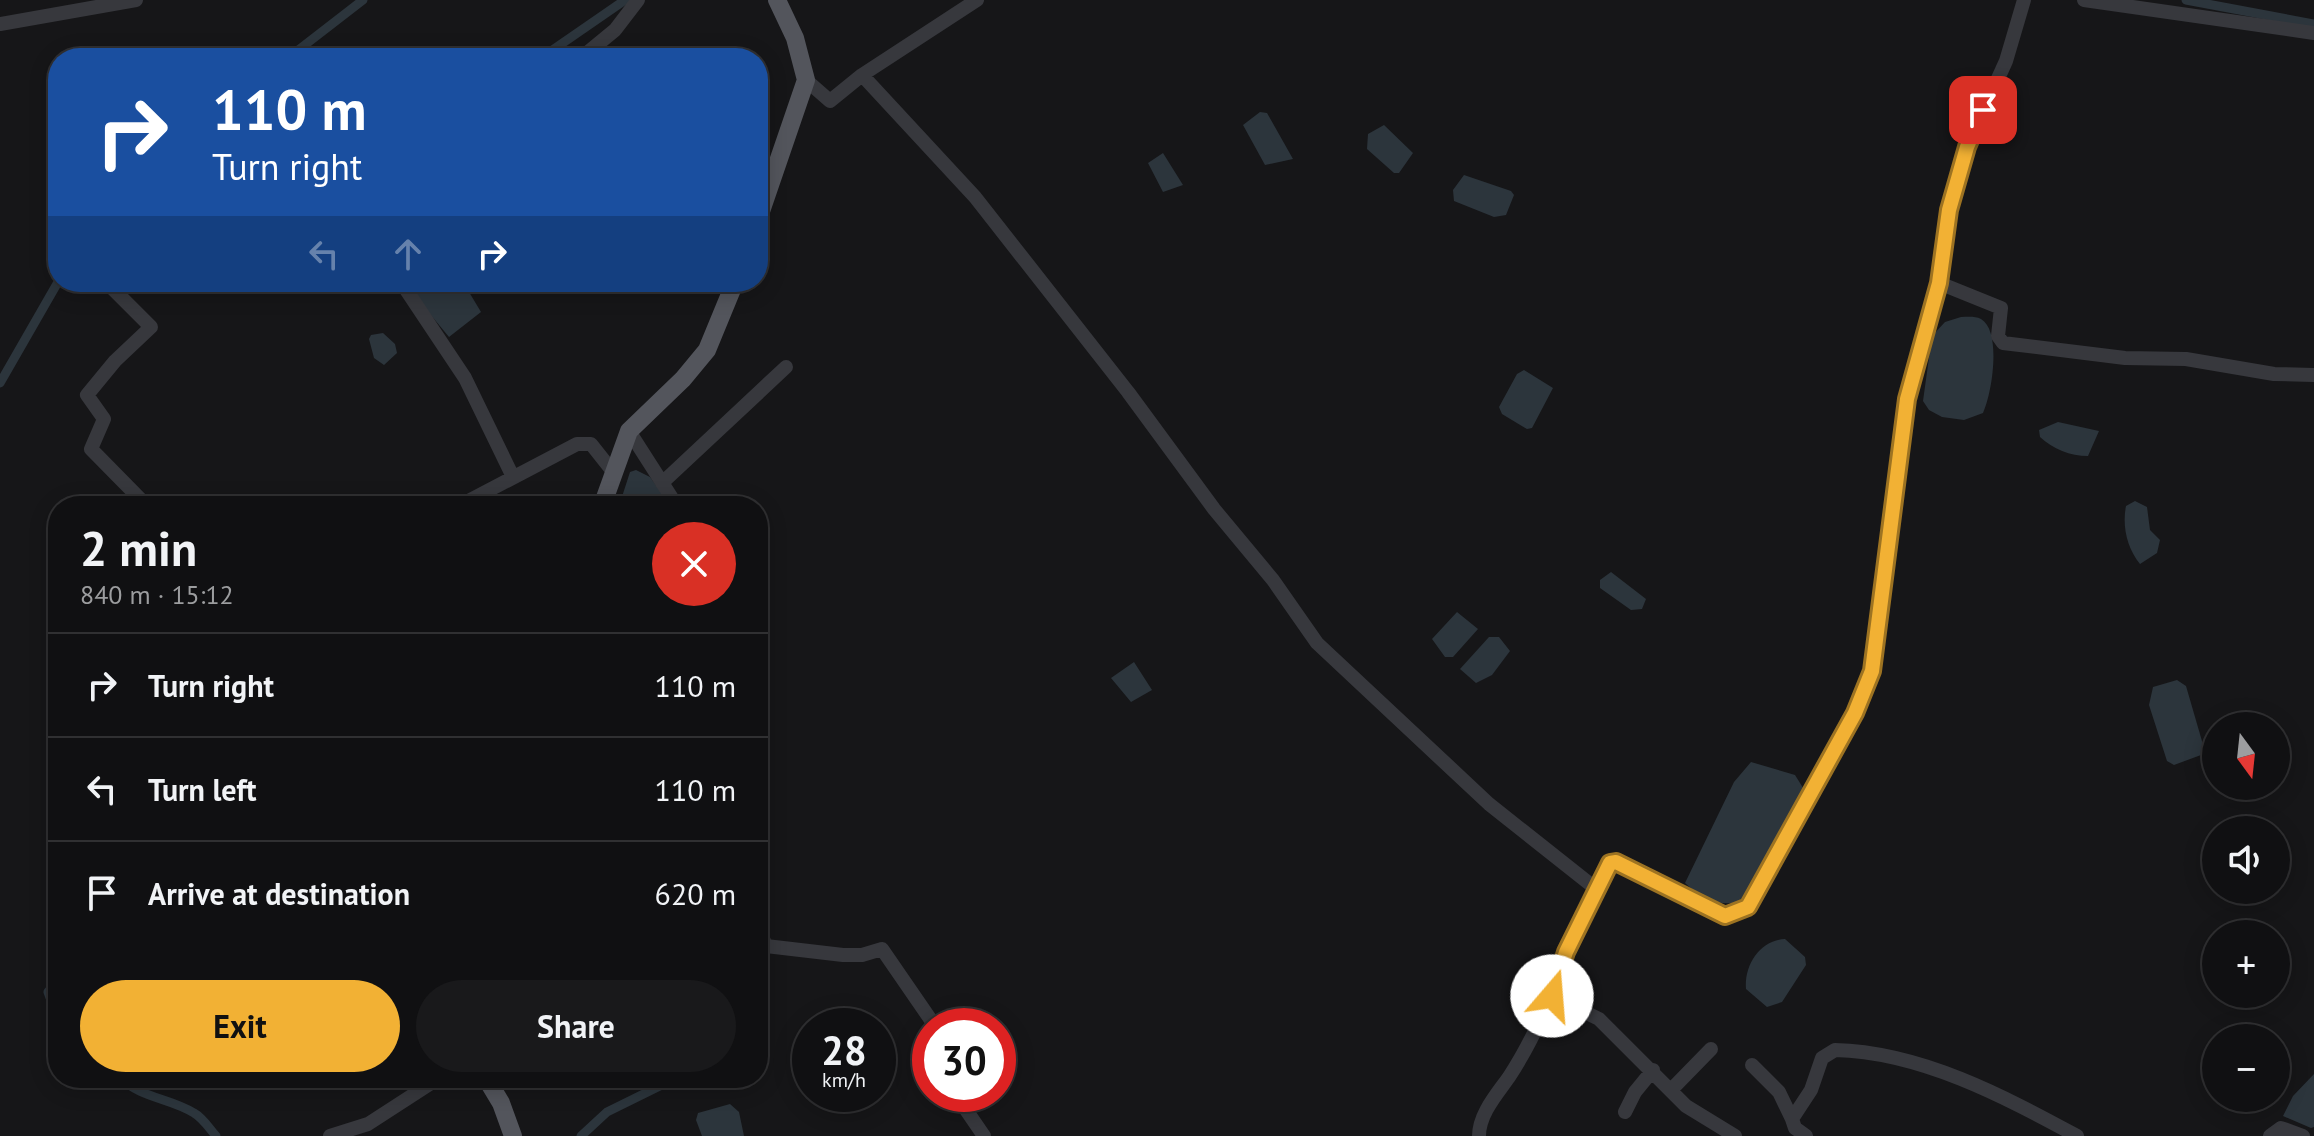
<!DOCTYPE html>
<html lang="en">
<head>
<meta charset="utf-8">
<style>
  :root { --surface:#101012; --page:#19191b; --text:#f1f3f6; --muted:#9c9d9f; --line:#303032; --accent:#f2b134 }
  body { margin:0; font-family:"PT Sans",sans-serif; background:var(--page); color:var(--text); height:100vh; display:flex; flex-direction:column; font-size:30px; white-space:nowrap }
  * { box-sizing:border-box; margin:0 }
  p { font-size:26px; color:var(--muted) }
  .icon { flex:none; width:44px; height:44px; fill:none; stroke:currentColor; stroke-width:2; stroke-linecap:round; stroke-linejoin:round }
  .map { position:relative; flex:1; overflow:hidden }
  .drawer { position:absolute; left:48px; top:496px; width:720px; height:592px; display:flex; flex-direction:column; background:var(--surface); border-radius:32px; box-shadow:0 4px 20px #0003,0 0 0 2px var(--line) }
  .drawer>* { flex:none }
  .top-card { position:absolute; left:48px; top:48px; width:720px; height:244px; border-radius:32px; box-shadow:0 4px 20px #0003,0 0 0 2px var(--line); background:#1a4fa0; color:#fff; overflow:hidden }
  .needle { width:52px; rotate:165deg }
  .tools { position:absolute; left:2202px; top:712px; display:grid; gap:16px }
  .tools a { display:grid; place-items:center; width:88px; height:88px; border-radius:50%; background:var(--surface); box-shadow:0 4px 20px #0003,0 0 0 2px var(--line); font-size:40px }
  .speed { position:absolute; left:792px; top:1008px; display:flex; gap:16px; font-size:40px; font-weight:700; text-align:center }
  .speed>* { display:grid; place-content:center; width:104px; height:104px; border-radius:50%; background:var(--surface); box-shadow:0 4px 20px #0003,0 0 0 2px var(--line); line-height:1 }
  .speed small { font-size:20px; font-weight:400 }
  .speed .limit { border:12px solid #d22; background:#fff; color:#111 }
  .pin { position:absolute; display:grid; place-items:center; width:68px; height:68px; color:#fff; margin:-34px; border-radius:16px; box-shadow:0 4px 12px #0006 }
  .me { position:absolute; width:88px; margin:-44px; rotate:18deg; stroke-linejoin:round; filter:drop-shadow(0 0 6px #0008) }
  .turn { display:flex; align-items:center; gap:28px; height:168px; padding:0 32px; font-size:36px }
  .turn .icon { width:104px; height:104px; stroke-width:2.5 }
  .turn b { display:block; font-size:56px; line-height:68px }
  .lanes { display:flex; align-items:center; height:76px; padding:0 32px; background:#0003; justify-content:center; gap:40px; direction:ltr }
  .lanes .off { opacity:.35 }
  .round { display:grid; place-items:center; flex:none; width:84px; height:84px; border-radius:42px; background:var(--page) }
  .overview { display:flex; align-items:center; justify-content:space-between; height:136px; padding:0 32px }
  h1 { font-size:48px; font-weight:700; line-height:60px }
  .action { display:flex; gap:16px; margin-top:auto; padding:16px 32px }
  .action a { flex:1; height:92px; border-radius:48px; background:var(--accent); color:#111; font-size:32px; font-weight:700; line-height:92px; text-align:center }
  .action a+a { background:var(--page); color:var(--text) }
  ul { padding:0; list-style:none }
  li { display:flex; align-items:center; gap:24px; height:104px; padding:0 32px; border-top:2px solid var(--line) }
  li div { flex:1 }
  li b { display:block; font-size:30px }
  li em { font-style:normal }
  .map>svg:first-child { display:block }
  .water { fill:#2c353c }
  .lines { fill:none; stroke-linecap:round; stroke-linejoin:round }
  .canal { stroke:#2c353c; stroke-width:9 }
  .minor { stroke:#37383d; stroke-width:14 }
  .major { stroke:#53555c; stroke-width:18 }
  .route-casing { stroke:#9d7322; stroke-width:20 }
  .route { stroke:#f2b134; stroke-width:14 }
</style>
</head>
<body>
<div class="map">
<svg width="2314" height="1136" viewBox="0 0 2314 1136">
  <rect width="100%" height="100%" fill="#161618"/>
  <!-- water -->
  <path class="water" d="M 1260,112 L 1267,113 L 1293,159 L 1265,165 L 1243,125 Z
    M 1384,125 L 1413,153 L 1399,173 L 1394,173 L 1367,149 L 1368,134 Z
    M 1163,153 L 1183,185 L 1163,192 L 1148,163 Z
    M 1464,175 L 1511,191 L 1514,195 L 1506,215 L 1494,217 L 1454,201 L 1453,190 Z
    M 420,282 L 463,282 L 481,312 L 449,337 L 411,291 Z
    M 1961,317 C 1968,317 1975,316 1981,319 C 2002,331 1992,394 1983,413 L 1964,420 L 1942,417 L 1929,410 L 1923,401 L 1932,336 L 1945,322 Z
    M 383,333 L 395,344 L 397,353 L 384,365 L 374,358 L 369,339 L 371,335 Z
    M 1524,370 L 1553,388 L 1532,428 L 1527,429 L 1502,414 L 1499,407 L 1517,374 Z
    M 2058,422 L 2099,431 L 2088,456 C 2070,456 2053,449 2040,437 L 2039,430 Z
    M 636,470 L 650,477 L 671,506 L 619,506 L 630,472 Z
    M 2135,501 L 2147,507 L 2150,530 L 2160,540 L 2157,553 L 2140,564 C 2127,548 2122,526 2126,506 Z
    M 1611,572 L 1646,599 L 1642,609 L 1631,610 L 1600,588 L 1600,580 Z
    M 1457,612 L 1478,629 L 1453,657 L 1445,657 L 1432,639 Z
    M 1489,637 L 1499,637 L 1510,651 L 1492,675 L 1476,683 L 1460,669 Z
    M 1134,662 L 1152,690 L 1131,702 L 1111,678 Z
    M 2177,680 L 2186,686 L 2204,748 L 2201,755 L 2174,765 L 2167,761 L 2149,705 L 2153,687 Z
    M 1751,762 L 1795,775 L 1805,791 L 1747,900 C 1722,908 1704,901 1685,883 L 1734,782 Z
    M 1785,939 L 1805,957 L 1806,965 L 1782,1002 L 1767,1007 L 1746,989 C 1744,965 1760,940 1785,939 Z
    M 2314,1074 L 2314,1127 L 2311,1128 L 2283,1116 L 2293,1096 Z
    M 730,1104 L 739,1112 L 744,1136 L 702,1136 L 696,1120 L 698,1113 Z"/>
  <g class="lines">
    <!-- canal -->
    <path class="canal" d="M 2186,0 L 2314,24
      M 288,58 L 363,0
      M 541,58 L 625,0
      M 0,383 L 58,282
      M 58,980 L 48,992 L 58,1020
      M 121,1078 C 140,1098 170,1098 194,1113 C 203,1118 209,1128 216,1136
      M 581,1136 L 607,1112 L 676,1078"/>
    <!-- minor -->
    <path class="minor" d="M 2024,0 L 2006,61 L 1967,147 L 1949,210 L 1939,283 L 2001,308 L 1998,336 L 2003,343 L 2125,358 L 2186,359 L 2274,374 L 2314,375
      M 2084,0 L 2314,33
      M 0,24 L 136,0
      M 581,58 L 615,30 L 638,0
      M 862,75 L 975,197 L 1128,392 L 1214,509 L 1273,580 L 1317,643 L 1489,804 L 1595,888 C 1567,951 1547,1019 1509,1077 C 1497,1094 1479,1114 1479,1136
      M 806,80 L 830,101 L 862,75 L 977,0
      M 106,282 L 151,327 L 115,361 L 87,395 L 104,419 L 91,449 L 147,506
      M 401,282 L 465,378 L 513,477
      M 629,431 L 677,506
      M 662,483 L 786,367
      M 459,506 L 577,444 L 591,444 L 614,473
      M 1595,888 L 1612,862 L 1725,916 L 1742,911 L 1752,901 L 1800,807 L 1855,713 L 1872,671 L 1907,399 L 1939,283
      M 758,926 L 766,946 L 843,955 L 862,955 L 882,949 L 935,1026
      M 1552,996 L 1599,1019 L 1686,1106 L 1735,1136
      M 1752,1065 L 1779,1092 L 1792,1119
      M 1671,1090 L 1711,1049
      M 961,1094 L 960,1101 L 984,1136
      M 1625,1112 L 1635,1092 L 1653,1070
      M 330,1136 L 368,1124 L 439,1078
      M 1806,1136 L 1795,1128 L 1792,1119 L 1811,1090 L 1822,1058 L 1835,1050 C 1921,1052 2003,1096 2077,1136
      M 2270,1136 L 2281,1128 L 2303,1136"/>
    <!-- major -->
    <path class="major" d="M 758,220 L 806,80 L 795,38 L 777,0
      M 602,506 L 629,431 L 683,379 L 707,350 L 735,282
      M 486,1078 L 501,1103 L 513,1136"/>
  </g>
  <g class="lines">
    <!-- route casing -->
    <g class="route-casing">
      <path id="route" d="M 1552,996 L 1566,952 L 1610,863 L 1616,862 L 1725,916 L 1748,907 L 1855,713 L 1872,671 L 1907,399 L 1939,283 L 1949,210 L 1967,147 L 1983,110"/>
    </g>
    <!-- route -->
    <use href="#route" class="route"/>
  </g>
</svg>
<div class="tools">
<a><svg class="needle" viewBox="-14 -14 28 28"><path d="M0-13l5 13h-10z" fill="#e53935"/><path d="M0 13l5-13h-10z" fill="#9c9d9f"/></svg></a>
<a><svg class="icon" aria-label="sound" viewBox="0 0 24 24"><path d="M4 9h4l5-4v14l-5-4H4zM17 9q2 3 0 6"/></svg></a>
<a>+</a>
<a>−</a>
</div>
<div class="speed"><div>28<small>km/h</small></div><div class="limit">30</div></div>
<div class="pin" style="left:1983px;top:110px;background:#d93025"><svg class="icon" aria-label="arrive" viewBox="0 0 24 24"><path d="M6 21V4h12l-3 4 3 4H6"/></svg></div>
<svg class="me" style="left:1552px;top:996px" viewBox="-20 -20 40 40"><circle r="19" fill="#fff"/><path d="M0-13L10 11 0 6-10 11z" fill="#f2b134"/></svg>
<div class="top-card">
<div class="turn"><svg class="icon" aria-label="right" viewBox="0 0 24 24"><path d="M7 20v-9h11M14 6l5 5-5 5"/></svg><div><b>110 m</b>Turn right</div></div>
<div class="lanes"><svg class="icon off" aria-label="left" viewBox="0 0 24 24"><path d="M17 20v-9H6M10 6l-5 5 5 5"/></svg><svg class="icon off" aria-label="ahead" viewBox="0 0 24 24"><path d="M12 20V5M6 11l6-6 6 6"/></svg><svg class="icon" aria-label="right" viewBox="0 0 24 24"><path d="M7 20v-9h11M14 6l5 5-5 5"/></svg></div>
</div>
<section class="drawer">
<div class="overview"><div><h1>2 min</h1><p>840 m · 15:12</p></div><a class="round" style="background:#d93025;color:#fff"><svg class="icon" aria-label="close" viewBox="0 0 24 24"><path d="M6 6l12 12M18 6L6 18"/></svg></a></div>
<ul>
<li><svg class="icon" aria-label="right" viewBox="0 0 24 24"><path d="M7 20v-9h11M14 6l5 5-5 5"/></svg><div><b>Turn right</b></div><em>110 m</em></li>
<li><svg class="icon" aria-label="left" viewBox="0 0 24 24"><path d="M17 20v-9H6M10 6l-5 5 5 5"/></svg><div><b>Turn left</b></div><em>110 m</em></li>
<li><svg class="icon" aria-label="arrive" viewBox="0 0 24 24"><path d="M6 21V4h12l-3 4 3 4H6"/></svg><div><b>Arrive at destination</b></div><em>620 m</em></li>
</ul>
<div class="action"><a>Exit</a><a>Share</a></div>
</section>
</div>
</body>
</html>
